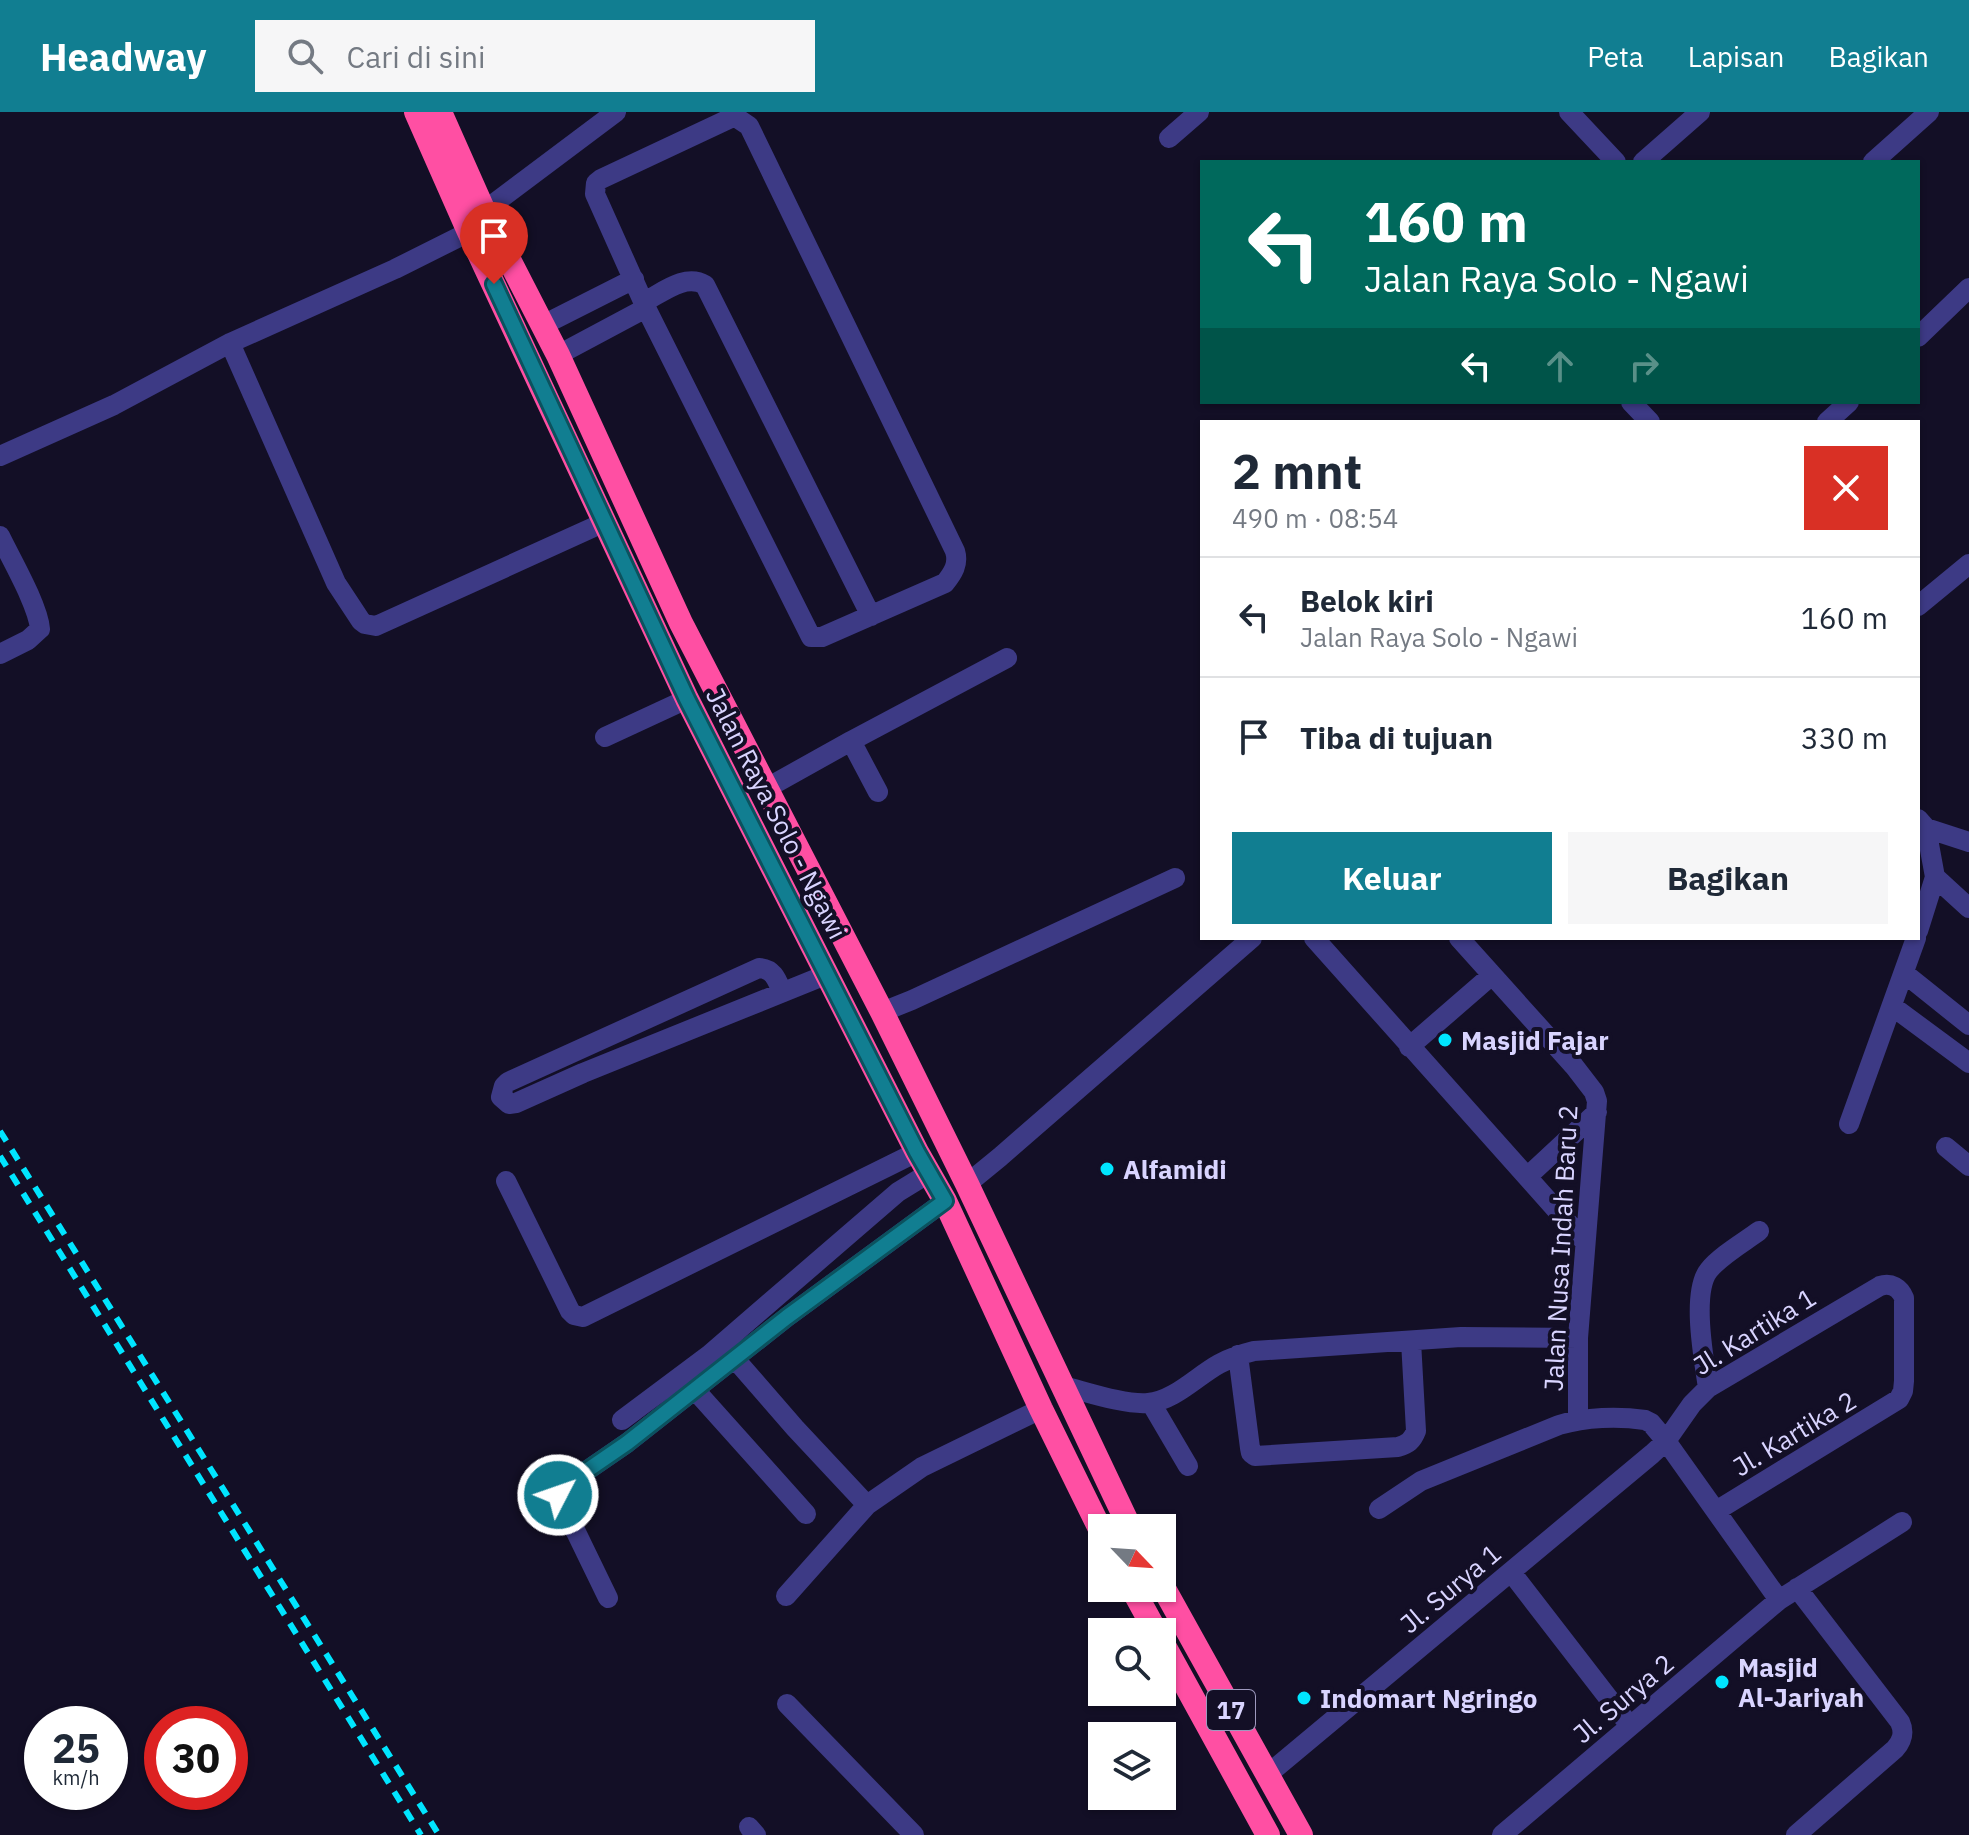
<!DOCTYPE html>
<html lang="id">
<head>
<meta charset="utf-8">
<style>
  :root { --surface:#fff; --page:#f6f6f7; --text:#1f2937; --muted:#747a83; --line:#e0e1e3; --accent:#117e91 }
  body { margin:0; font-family:"IBM Plex Sans",sans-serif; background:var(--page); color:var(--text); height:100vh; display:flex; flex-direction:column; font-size:30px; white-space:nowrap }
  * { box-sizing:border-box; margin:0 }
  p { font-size:26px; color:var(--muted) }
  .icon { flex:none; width:44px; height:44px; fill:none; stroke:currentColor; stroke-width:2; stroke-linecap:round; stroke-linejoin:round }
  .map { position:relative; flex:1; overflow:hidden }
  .details { position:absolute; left:1200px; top:308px; width:720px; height:520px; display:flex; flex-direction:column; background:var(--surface); border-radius:0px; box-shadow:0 2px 6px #0004 }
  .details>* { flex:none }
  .guide { position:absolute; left:1200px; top:48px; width:720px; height:244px; border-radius:0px; box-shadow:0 2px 6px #0004; background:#00695c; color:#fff; overflow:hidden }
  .needle { width:52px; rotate:115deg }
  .tools { position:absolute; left:1088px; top:1402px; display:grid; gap:16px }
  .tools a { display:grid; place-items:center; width:88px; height:88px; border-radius:0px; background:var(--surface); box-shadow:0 2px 6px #0004; font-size:40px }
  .speed { position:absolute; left:24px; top:1594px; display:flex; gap:16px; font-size:40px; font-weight:700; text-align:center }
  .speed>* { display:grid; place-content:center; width:104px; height:104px; border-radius:50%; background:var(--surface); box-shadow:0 2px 6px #0004; line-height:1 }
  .speed small { font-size:20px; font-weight:400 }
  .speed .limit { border:12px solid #d22; background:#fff; color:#111 }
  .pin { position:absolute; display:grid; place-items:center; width:68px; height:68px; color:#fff; margin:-82px -34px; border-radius:50% 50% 50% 0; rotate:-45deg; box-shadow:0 0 8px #0007 }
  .pin .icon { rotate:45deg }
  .me { position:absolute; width:88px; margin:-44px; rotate:49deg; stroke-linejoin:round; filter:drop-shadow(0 0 6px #0008) }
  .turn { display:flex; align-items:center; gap:28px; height:168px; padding:0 32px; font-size:36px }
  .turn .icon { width:104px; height:104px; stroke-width:2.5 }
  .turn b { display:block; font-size:56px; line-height:68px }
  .lanes { display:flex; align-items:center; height:76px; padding:0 32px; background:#0003; justify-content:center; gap:40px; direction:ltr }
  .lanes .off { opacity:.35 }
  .round { display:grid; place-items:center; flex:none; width:84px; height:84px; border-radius:0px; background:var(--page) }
  .overview { display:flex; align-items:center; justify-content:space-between; height:136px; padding:0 32px }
  h1 { font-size:48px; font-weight:700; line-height:60px }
  .action { display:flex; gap:16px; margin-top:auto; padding:16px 32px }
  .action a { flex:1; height:92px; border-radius:0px; background:var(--accent); color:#fff; font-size:32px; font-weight:700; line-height:92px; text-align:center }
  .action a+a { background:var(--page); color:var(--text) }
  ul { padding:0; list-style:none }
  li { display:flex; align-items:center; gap:24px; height:120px; padding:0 32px; border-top:2px solid var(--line) }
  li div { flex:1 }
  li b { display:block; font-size:30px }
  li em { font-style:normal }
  header { display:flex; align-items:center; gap:48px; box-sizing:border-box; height:112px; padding:0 40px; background:var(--accent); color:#fff }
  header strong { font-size:38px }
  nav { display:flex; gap:44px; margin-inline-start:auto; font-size:28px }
  .search { width:560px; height:72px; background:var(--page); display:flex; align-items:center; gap:20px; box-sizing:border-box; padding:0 28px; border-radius:0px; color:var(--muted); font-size:30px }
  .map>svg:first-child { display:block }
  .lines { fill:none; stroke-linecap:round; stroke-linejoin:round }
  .minor { stroke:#3d3a85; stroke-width:20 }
  .highway { stroke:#ff4fa3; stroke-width:24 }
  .rail { stroke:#00e5ff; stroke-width:6; stroke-dasharray:12 10; stroke-linecap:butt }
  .route-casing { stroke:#0b525e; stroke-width:20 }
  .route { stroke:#117e91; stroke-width:14 }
  .poi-dot { fill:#00e5ff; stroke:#130f26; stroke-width:3 }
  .labels { text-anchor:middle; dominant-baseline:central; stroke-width:8; stroke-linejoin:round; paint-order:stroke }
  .shield { fill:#130f26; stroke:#9e99be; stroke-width:2 }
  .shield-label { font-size:24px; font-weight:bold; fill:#d9d4ff }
  .street-label { font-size:26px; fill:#d9d4ff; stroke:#130f26 }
  .poi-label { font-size:26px; font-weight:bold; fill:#d9d4ff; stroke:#130f26; text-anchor:start }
</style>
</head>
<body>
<header>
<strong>Headway</strong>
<div class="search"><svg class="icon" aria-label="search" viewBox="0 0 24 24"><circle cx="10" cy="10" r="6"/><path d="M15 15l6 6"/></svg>Cari di sini</div>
<nav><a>Peta</a><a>Lapisan</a><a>Bagikan</a></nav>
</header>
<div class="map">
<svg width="1969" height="1723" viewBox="0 0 1969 1723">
  <rect width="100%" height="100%" fill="#130f26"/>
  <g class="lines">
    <!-- minor -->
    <path class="minor" d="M 1569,0 L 1616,50
      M 731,6 L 737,6 L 749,14 L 955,439 C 959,452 953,461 945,471 L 822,525 L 811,525 L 646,196 L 595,82 L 596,71 L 601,67 Z
      M 1169,26 L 1199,0
      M 1643,50 L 1700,0
      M 1873,50 L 1929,0
      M 484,99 L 616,0
      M 644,190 C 662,181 685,161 705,173 L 871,504
      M 543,213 L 634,167
      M 1918,225 L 1969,176
      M 230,231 L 336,471 L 361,509 L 365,512 L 376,514 L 605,410
      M 558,243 L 646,196
      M 1631,290 L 1650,310
      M 1827,310 L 1849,290
      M 0,344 L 114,293 L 230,231 L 395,157 L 469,120
      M 0,424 C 11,447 38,493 40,517 L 28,528 L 0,542
      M 1918,494 L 1969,452
      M 605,625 L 687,587
      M 851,629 L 1007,546
      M 765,677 L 851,629 L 878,680
      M 1918,707 L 1926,716 L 1935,765 L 1918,819
      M 1926,716 L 1969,730
      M 1935,765 L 1969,796
      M 1314,826 L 1585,1130
      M 1459,826 L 1574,954 L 1594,980 L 1597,989 L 1578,1226 L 1578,1308
      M 1904,861 L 1969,913
      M 782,880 C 777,868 774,857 759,856 L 508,970 L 504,974 L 501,985 L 509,992 L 516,991 L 583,961 L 828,862
      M 1892,894 L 1969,951
      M 882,900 L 912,888 L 1175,766
      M 1409,935 L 1492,863
      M 1849,1012 L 1916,826
      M 1946,1035 L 1969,1054
      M 1527,1065 L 1597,1000
      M 506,1069 L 570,1199 L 574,1203 L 583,1205 L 917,1040
      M 967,1072 L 1000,1045 L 1252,826
      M 1238,1243 L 1250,1336 L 1251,1341 L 1255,1344 L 1398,1335 C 1408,1332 1412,1329 1416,1319 L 1411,1229
      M 735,1247 L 795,1316 L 867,1393
      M 1063,1274 C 1087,1280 1125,1293 1148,1291 C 1174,1289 1197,1264 1219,1252 C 1230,1246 1242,1242 1254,1239 L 1461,1225 L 1578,1226
      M 1708,1276 C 1704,1248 1691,1180 1709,1158 C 1720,1144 1744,1130 1759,1119
      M 695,1278 L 806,1402
      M 1151,1291 L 1188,1354
      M 622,1308 L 709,1243 L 898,1080 L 929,1061
      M 1379,1397 L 1421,1369 L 1559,1313 C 1586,1305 1618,1304 1645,1308 L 1651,1311 L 1666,1329 L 1779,1488
      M 1511,1460 L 1630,1614
      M 786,1484 L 867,1393 L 922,1355 L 1041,1297
      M 608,1486 L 558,1383 L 563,1375 L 627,1331 L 787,1205 L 945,1089
      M 787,1592 L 914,1723
      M 1267,1663 L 1652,1342 L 1666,1329 L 1692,1292 L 1708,1276 L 1880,1174 C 1891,1170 1900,1176 1904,1186 L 1904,1269 L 1903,1279 L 1899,1287 L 1716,1399
      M 749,1715 L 756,1723
      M 1502,1723 L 1779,1488 L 1902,1410
      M 1796,1723 L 1895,1637 C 1902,1629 1905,1621 1900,1610 L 1797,1476"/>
    <!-- highway -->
    <path class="highway" d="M 416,0 L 469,120 L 687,587 L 917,1040 L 945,1089 L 1041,1297 L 1102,1421
      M 440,0 L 484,99 L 558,243 L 681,511 L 882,900 L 967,1072 L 1130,1416
      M 1162,1473 L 1301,1723
      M 1132,1476 L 1156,1520
      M 1162,1530 L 1268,1723"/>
    <!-- rail -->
    <path class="rail" d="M 0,1019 L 439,1723
      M 0,1044 L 421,1723"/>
  </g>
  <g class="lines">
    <!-- route casing -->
    <g class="route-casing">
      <path id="route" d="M 494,172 L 687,587 L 917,1040 L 945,1089 L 787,1205 L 627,1331 L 563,1375 L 558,1383"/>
    </g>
    <!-- route -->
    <use href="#route" class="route"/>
  </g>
  <!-- markers -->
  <g class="poi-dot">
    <circle cx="1445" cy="928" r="8"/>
    <circle cx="1107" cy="1057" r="8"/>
    <circle cx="1722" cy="1570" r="8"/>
    <circle cx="1304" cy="1586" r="8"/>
  </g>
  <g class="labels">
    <!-- shield labels -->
    <rect class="shield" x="1207" y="1578" width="48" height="40" rx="6"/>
    <g class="shield-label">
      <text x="1231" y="1598">17</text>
    </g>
    <!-- street labels -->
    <g class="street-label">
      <text transform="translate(777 701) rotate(63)">Jalan Raya Solo - Ngawi</text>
      <text transform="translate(1560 1136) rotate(-87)">Jalan Nusa Indah Baru 2</text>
      <text transform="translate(1754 1219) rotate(-32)">Jl. Kartika 1</text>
      <text transform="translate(1794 1321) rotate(-31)">Jl. Kartika 2</text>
      <text transform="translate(1450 1476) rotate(-40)">Jl. Surya 1</text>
      <text transform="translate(1623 1586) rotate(-40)">Jl. Surya 2</text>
    </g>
    <!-- poi labels -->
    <g class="poi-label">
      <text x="1461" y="928">Masjid Fajar</text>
      <text x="1123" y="1057">Alfamidi</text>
      <text x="1738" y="1555">Masjid<tspan x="1738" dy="30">Al-Jariyah</tspan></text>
      <text x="1320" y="1586">Indomart Ngringo</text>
    </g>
  </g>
</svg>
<div class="tools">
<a><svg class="needle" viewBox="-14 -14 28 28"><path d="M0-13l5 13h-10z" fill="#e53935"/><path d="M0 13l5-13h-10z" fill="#747a83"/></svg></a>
<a><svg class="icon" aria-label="search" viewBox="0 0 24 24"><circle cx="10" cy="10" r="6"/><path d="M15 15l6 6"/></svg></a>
<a><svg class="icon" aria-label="layers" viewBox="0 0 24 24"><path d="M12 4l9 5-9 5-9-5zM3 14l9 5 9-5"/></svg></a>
</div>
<div class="speed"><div>25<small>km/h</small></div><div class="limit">30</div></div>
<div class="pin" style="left:494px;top:172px;background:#d93025"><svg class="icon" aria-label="arrive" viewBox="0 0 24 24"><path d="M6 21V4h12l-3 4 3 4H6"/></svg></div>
<svg class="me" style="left:558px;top:1383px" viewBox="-20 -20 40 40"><circle r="17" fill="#117e91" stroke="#fff" stroke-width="3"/><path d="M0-11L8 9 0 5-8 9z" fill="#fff"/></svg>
<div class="guide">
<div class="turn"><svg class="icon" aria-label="left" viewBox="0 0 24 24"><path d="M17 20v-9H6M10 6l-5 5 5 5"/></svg><div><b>160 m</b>Jalan Raya Solo - Ngawi</div></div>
<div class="lanes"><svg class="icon" aria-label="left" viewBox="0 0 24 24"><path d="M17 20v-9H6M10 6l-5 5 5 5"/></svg><svg class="icon off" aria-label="ahead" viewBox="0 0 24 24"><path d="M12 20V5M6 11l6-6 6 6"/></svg><svg class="icon off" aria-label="right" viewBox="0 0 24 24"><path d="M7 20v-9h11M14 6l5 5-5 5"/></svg></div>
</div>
<section class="details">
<div class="overview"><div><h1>2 mnt</h1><p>490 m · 08:54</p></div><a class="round" style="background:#d93025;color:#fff"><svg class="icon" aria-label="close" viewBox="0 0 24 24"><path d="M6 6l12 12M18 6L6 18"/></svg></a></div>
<ul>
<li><svg class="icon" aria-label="left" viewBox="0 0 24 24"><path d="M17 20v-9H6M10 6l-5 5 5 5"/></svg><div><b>Belok kiri</b><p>Jalan Raya Solo - Ngawi</p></div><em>160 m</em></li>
<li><svg class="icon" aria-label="arrive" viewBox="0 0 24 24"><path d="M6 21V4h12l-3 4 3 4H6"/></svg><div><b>Tiba di tujuan</b></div><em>330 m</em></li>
</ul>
<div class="action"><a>Keluar</a><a>Bagikan</a></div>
</section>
</div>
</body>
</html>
